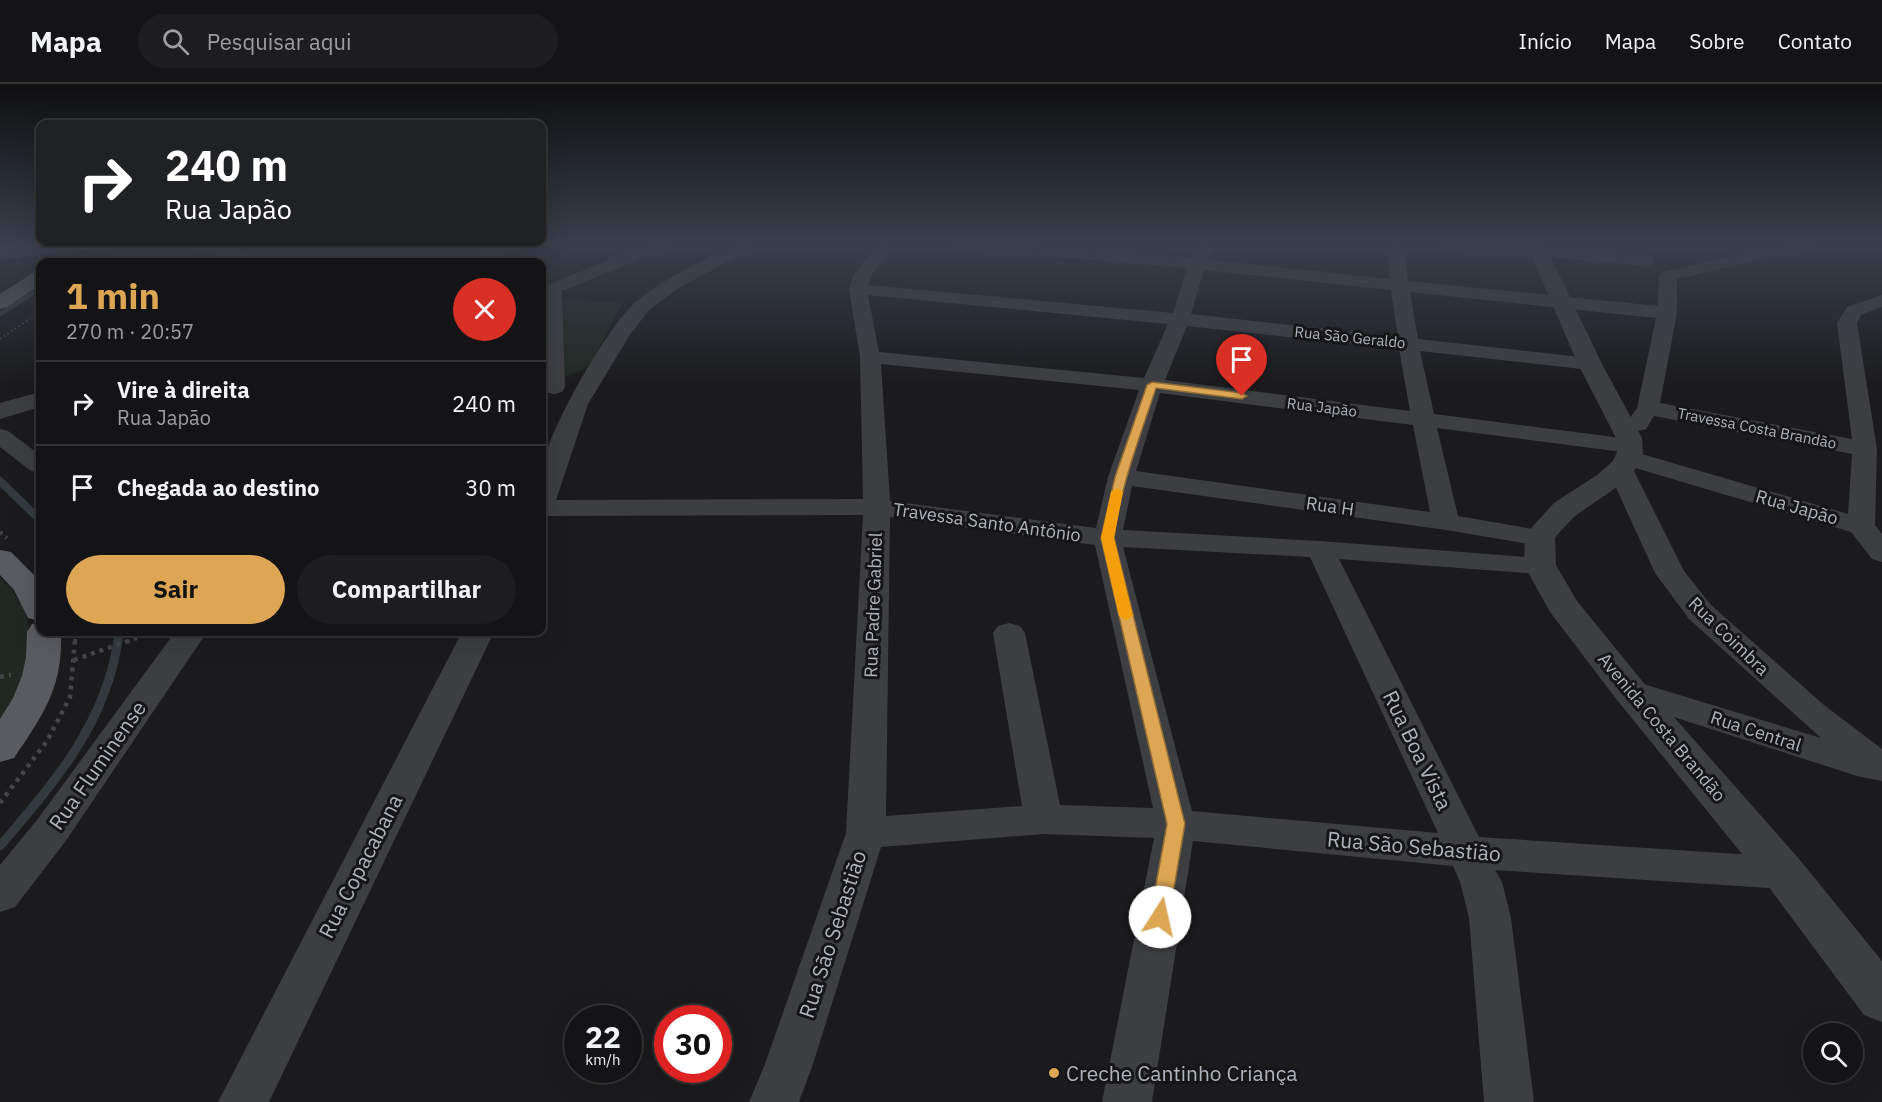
<!DOCTYPE html>
<html lang="pt">
<head>
<meta charset="utf-8">
<style>
  :root { --surface:#141416; --page:#1d1d1f; --text:#f1f3f6; --muted:#9d9ea1; --line:#333335; --accent:#dca654 }
  body { margin:0; font-family:"IBM Plex Sans",sans-serif; background:var(--page); color:var(--text); height:100vh; display:flex; flex-direction:column; font-size:22px; white-space:nowrap }
  * { box-sizing:border-box; margin:0 }
  p { font-size:20px; color:var(--muted) }
  .icon { flex:none; width:33px; height:33px; fill:none; stroke:currentColor; stroke-width:2; stroke-linecap:round; stroke-linejoin:round }
  .map { position:relative; flex:1; overflow:hidden }
  .sheet { position:absolute; left:36px; top:174px; width:510px; height:378px; display:flex; flex-direction:column; background:var(--surface); border-radius:12px; box-shadow:0 6px 24px #0002,0 0 0 2px var(--line) }
  .sheet>* { flex:none }
  .guide { position:absolute; left:36px; top:36px; width:510px; height:126px; border-radius:12px; box-shadow:0 6px 24px #0002,0 0 0 2px var(--line); background:#202124; color:#fff; overflow:hidden }
  .tools { position:absolute; left:1803px; top:939px; display:grid; gap:12px }
  .tools a { display:grid; place-items:center; width:60px; height:60px; border-radius:50%; background:var(--surface); box-shadow:0 6px 24px #0002,0 0 0 2px var(--line); font-size:30px }
  .speed { position:absolute; left:564px; top:921px; display:flex; gap:12px; font-size:30px; font-weight:700; text-align:center }
  .speed>* { display:grid; place-content:center; width:78px; height:78px; border-radius:50%; background:var(--surface); box-shadow:0 6px 24px #0002,0 0 0 2px var(--line); line-height:1 }
  .speed small { font-size:15px; font-weight:400 }
  .speed .limit { border:9px solid #d22; background:#fff; color:#111 }
  .pin { position:absolute; display:grid; place-items:center; width:51px; height:51px; color:#fff; margin:-62px -26px; border-radius:50% 50% 50% 0; rotate:-45deg; box-shadow:0 0 6px #0007 }
  .pin .icon { rotate:45deg }
  .me { position:absolute; width:66px; margin:-33px; rotate:10deg; stroke-linejoin:round; filter:drop-shadow(0 0 4px #0008) }
  .turn { display:flex; align-items:center; gap:21px; height:126px; padding:0 30px; font-size:27px }
  .turn .icon { width:78px; height:78px; stroke-width:2.5 }
  .turn b { display:block; font-size:42px; line-height:51px }
  .round { display:grid; place-items:center; flex:none; width:63px; height:63px; border-radius:32px; background:var(--page) }
  .headline { display:flex; align-items:center; justify-content:space-between; height:102px; padding:0 30px }
  h1 { font-size:36px; font-weight:700; line-height:45px; color:var(--accent) }
  .cta { display:flex; gap:12px; margin-top:auto; padding:12px 30px }
  .cta a { flex:1; height:69px; border-radius:36px; background:var(--accent); color:#111; font-size:24px; font-weight:700; line-height:69px; text-align:center }
  .cta a+a { background:var(--page); color:var(--text) }
  ul { padding:0; list-style:none }
  li { display:flex; align-items:center; gap:18px; height:84px; padding:0 30px; border-top:2px solid var(--line) }
  li div { flex:1 }
  li b { display:block; font-size:22px }
  li em { font-style:normal }
  header { display:flex; align-items:center; gap:36px; box-sizing:border-box; height:84px; padding:0 30px; background:var(--surface); border-bottom:2px solid var(--line) }
  header strong { font-size:28px }
  nav { display:flex; gap:33px; margin-inline-start:auto; font-size:21px }
  .search { width:420px; height:54px; background:var(--page); display:flex; align-items:center; gap:15px; box-sizing:border-box; padding:0 21px; border-radius:33px; color:var(--muted); font-size:22px }
  .map>svg:first-child { display:block }
  .green { fill:#212822 }
  .lines { fill:none; stroke-linecap:round; stroke-linejoin:round }
  .stream-far2 { stroke:#323a40; stroke-width:4.5 }
  .stream-far1 { stroke:#323a40; stroke-width:8 }
  .stream { stroke:#323a40; stroke-width:9 }
  .path-far2 { stroke:#434548; stroke-width:2; stroke-dasharray:1.5 3; stroke-linecap:butt }
  .path-far1 { stroke:#434548; stroke-width:4; stroke-dasharray:3 4.5; stroke-linecap:butt }
  .path { stroke:#434548; stroke-width:4.5; stroke-dasharray:4 5; stroke-linecap:butt }
  .minor { fill:#3d3e41; fill-rule:evenodd }
  .tertiary { fill:#3d3e41; fill-rule:evenodd }
  .primary { fill:#595b60; fill-rule:evenodd }
  .route { fill:#dca654; stroke:#8f6c37; stroke-width:1.5 }
  .slow { fill:#f59e0b }
  .poi-dot { fill:#dca654; stroke:#161618; stroke-width:2 }
  .labels { text-anchor:middle; dominant-baseline:central; stroke-width:6; stroke-linejoin:round; paint-order:stroke }
  .far-street-label { font-size:15px; fill:#afb3bb; stroke:#161618 }
  .street-label { font-size:18px; fill:#afb3bb; stroke:#161618 }
  .near-street-label { font-size:21px; fill:#afb3bb; stroke:#161618 }
  .near-poi-label { font-size:21px; fill:#afb3bb; stroke:#161618; text-anchor:start }
</style>
</head>
<body>
<header>
<strong>Mapa</strong>
<div class="search"><svg class="icon" aria-label="search" viewBox="0 0 24 24"><circle cx="10" cy="10" r="6"/><path d="M15 15l6 6"/></svg>Pesquisar aqui</div>
<nav><a>Início</a><a>Mapa</a><a>Sobre</a><a>Contato</a></nav>
</header>
<div class="map">
<svg width="1882" height="1018" viewBox="0 0 1882 1018">
  <rect width="100%" height="100%" fill="#1b1b1d"/>
  <!-- green -->
  <path class="green" d="M 561,215 L 622,219 L 592,278 L 584,285 L 565,293 L 562,293 Z
    M 0,494 C 54,543 22,593 0,648 Z"/>
  <g class="lines">
    <!-- stream-far2 -->
    <path class="stream-far2" d="M 67,178 L 70,167 L 68,159
      M 0,230 L 40,205"/>
    <!-- stream-far1 -->
    <path class="stream-far1" d="M 0,397 L 40,436
      M 118,558 L 119,548"/>
    <!-- stream -->
    <path class="stream" d="M 0,762 C 53,700 106,640 118,556"/>
    <!-- path-far2 -->
    <path class="path-far2" d="M 0,255 L 40,228"/>
    <!-- path-far1 -->
    <path class="path-far1" d="M 0,448 L 7,454
      M 75,558 L 76,548
      M 127,558 L 138,554 L 136,548"/>
    <!-- path -->
    <path class="path" d="M 74,576 L 131,556
      M 0,593 L 11,591
      M 0,719 L 47,657 L 70,613 L 75,556"/>
    <!-- minor -->
    <path class="minor" d="M 505,159 L 528,159 L 526,162 L 482,178 L 459,178 L 462,174 Z
      M 652,159 L 674,159 L 672,162 L 562,207 L 565,303 L 562,308 L 554,310 L 546,308 L 543,303 L 544,214 L 542,214 L 542,203 Z
      M 738,159 L 758,159 L 756,162 L 679,204 L 650,225 L 631,249 L 588,320 L 556,416 L 863,415 L 860,273 L 849,205 L 853,192 L 879,159 L 895,159 L 871,192 L 868,201 L 1173,229 L 1187,184 L 952,164 L 944,159 L 1007,159 L 1191,174 L 1198,159 L 1214,159 L 1207,176 L 1390,195 L 1387,159 L 1403,159 L 1408,197 L 1658,222 L 1659,192 L 1662,188 L 1792,159 L 1821,159 L 1819,162 L 1677,195 L 1677,229 L 1660,319 L 1852,355 L 1837,239 L 1847,223 L 1882,211 L 1882,223 L 1861,231 L 1857,239 L 1877,365 L 1875,441 L 1882,450 L 1882,478 L 1872,475 L 1851,448 L 1632,383 L 1684,487 L 1711,521 L 1824,621 L 1882,665 L 1882,697 L 1857,692 L 1618,615 L 1613,607 L 1618,599 L 1630,596 L 1821,654 L 1689,535 L 1655,489 L 1607,384 L 1611,379 L 1619,377 L 1617,374 L 1622,368 L 1437,344 L 1458,432 L 1550,448 L 1554,454 L 1550,460 L 1540,462 L 1446,446 L 1132,402 L 1123,446 L 1320,457 L 1550,475 L 1554,481 L 1550,487 L 1540,490 L 1339,475 L 1479,753 L 1784,773 L 1798,777 L 1804,789 L 1798,801 L 1784,805 L 1495,786 L 1502,798 L 1511,834 L 1534,1018 L 1484,1018 L 1469,834 L 1460,798 L 1453,782 L 1193,757 L 1152,1018 L 1102,1018 L 1154,754 L 1044,750 L 881,763 L 813,980 L 799,1018 L 749,1018 L 765,980 L 846,749 L 863,431 L 542,432 C 542,417 540,401 542,386 C 546,349 609,239 638,216 C 668,192 704,176 738,159 ZM 1204,186 L 1391,206 L 1398,253 L 1191,230 ZM 1410,208 L 1656,234 L 1637,324 L 1626,340 L 1630,345 L 1638,347 L 1646,345 L 1654,332 L 1852,370 L 1848,430 L 1635,368 L 1642,362 L 1639,357 L 1630,355 L 1434,330 L 1420,267 L 1590,286 L 1597,284 L 1601,280 L 1597,276 L 1590,274 L 1418,255 ZM 868,211 L 1168,240 L 1144,294 L 879,268 ZM 1187,242 L 1399,265 L 1410,327 L 1165,296 ZM 881,280 L 1139,306 L 1108,393 L 1096,444 L 890,417 ZM 1160,309 L 1413,341 L 1430,428 L 1136,387 ZM 890,433 L 1095,461 L 1153,724 L 1060,721 L 1025,549 L 1020,542 L 1009,539 L 998,542 L 993,549 L 1022,722 L 886,732 ZM 1123,463 L 1310,473 L 1438,749 L 1192,727 Z
      M 1433,159 L 1495,159 L 1646,172 L 1652,173 L 1654,177 L 1652,181 L 1646,182 L 1441,164 Z
      M 0,345 L 8,347 L 40,371 L 40,389 L 31,387 L 0,363 Z
      M 175,548 L 207,548 L 65,758 L 15,823 L 0,828 L 0,781 L 37,736 Z
      M 462,548 L 494,548 L 269,1018 L 218,1018 Z"/>
    <!-- tertiary -->
    <path class="tertiary" d="M 53,159 L 61,160 L 64,164 L 61,168 L 0,176 L 0,164 Z
      M 88,159 L 123,159 L 120,163 C 110,165 100,166 90,164 Z
      M 178,159 L 218,159 L 259,174 L 261,178 L 236,178 L 204,166 L 181,163 Z
      M 1526,159 L 1544,159 L 1602,280 L 1642,354 L 1643,371 L 1634,387 L 1617,403 L 1575,432 L 1558,450 L 1555,454 L 1556,481 L 1577,517 L 1643,598 L 1800,776 L 1882,877 L 1882,938 L 1864,931 L 1768,802 L 1617,616 L 1550,528 L 1524,481 L 1525,454 L 1533,442 L 1554,419 L 1597,391 L 1613,377 L 1617,368 L 1616,354 L 1578,280 Z
      M 40,308 L 40,323 L 0,335 L 0,319 Z"/>
    <!-- primary -->
    <path class="primary" d="M 11,159 L 38,159 L 35,163 L 0,173 L 0,162 Z
      M 54,159 L 104,159 L 105,160 L 102,164 L 96,165 L 55,169 L 49,168 L 46,164 Z
      M 40,187 L 40,201 L 7,223 L 0,225 L 0,210 L 33,189 Z
      M 0,466 L 11,468 L 40,497 L 40,537 L 28,534 L 14,506 L 0,491 Z
      M 40,538 L 40,548 L 61,548 C 63,603 44,630 14,674 L 0,678 L 0,635 L 13,614 L 22,592 L 26,573 L 27,548 L 32,540 Z"/>
  </g>
  <!-- sky -->
  <linearGradient id="sky" x2="0" y2="1"><stop stop-color="#0f0f10"/><stop offset="0.53" stop-color="#393f4c"/><stop offset="1" stop-color="#393f4c" stop-opacity="0"/></linearGradient>
  <rect width="1882" height="301" fill="url(#sky)"/>
  <!-- route -->
  <path class="route" d="M 1152,298 L 1242,309 L 1247,312 L 1242,315 L 1156,304 C 1140,353 1120,403 1114,454 L 1185,740 L 1169,833 L 1167,839 L 1160,841 L 1153,839 L 1150,833 L 1167,740 L 1101,454 L 1115,393 L 1147,301 Z"/>
  <!-- slow -->
  <path class="slow" d="M 1117,404 L 1123,408 L 1114,454 L 1133,532 L 1126,536 L 1119,532 L 1101,454 L 1111,408 Z"/>
  <!-- markers -->
  <circle class="poi-dot" cx="1054" cy="989" r="6"/>
  <g class="labels">
    <!-- far-street labels -->
    <g class="far-street-label">
      <text transform="translate(1350 253) rotate(6)">Rua São Geraldo</text>
      <text transform="translate(1322 323) rotate(7)">Rua Japão</text>
      <text transform="translate(1757 344) rotate(11)">Travessa Costa Brandão</text>
    </g>
    <!-- street labels -->
    <g class="street-label">
      <text transform="translate(1330 422) rotate(8)">Rua H</text>
      <text transform="translate(1797 423) rotate(16)">Rua Japão</text>
      <text transform="translate(987 438) rotate(8)">Travessa Santo Antônio</text>
      <text transform="translate(873 521) rotate(-88)">Rua Padre Gabriel</text>
      <text transform="translate(1729 552) rotate(44)">Rua Coimbra</text>
      <text transform="translate(1662 643) rotate(50)">Avenida Costa Brandão</text>
      <text transform="translate(1756 647) rotate(18)">Rua Central</text>
    </g>
    <!-- near-street labels -->
    <g class="near-street-label">
      <text transform="translate(1418 666) rotate(64)">Rua Boa Vista</text>
      <text transform="translate(97 681) rotate(-55)">Rua Fluminense</text>
      <text transform="translate(1414 762) rotate(5)">Rua São Sebastião</text>
      <text transform="translate(360 782) rotate(-63)">Rua Copacabana</text>
      <text transform="translate(832 850) rotate(-72)">Rua São Sebastião</text>
    </g>
    <!-- near-poi labels -->
    <g class="near-poi-label">
      <text x="1066" y="989">Creche Cantinho Criança</text>
    </g>
  </g>
</svg>
<div class="tools">
<a><svg class="icon" aria-label="search" viewBox="0 0 24 24"><circle cx="10" cy="10" r="6"/><path d="M15 15l6 6"/></svg></a>
</div>
<div class="speed"><div>22<small>km/h</small></div><div class="limit">30</div></div>
<div class="pin" style="left:1242px;top:312px;background:#d93025"><svg class="icon" aria-label="arrive" viewBox="0 0 24 24"><path d="M6 21V4h12l-3 4 3 4H6"/></svg></div>
<svg class="me" style="left:1160px;top:833px" viewBox="-20 -20 40 40"><circle r="19" fill="#fff"/><path d="M0-13L10 11 0 6-10 11z" fill="#dca654"/></svg>
<div class="guide">
<div class="turn"><svg class="icon" aria-label="right" viewBox="0 0 24 24"><path d="M7 20v-9h11M14 6l5 5-5 5"/></svg><div><b>240 m</b>Rua Japão</div></div>
</div>
<section class="sheet">
<div class="headline"><div><h1>1 min</h1><p>270 m · 20:57</p></div><a class="round" style="background:#d93025;color:#fff"><svg class="icon" aria-label="close" viewBox="0 0 24 24"><path d="M6 6l12 12M18 6L6 18"/></svg></a></div>
<ul>
<li><svg class="icon" aria-label="right" viewBox="0 0 24 24"><path d="M7 20v-9h11M14 6l5 5-5 5"/></svg><div><b>Vire à direita</b><p>Rua Japão</p></div><em>240 m</em></li>
<li><svg class="icon" aria-label="arrive" viewBox="0 0 24 24"><path d="M6 21V4h12l-3 4 3 4H6"/></svg><div><b>Chegada ao destino</b></div><em>30 m</em></li>
</ul>
<div class="cta"><a>Sair</a><a>Compartilhar</a></div>
</section>
</div>
</body>
</html>
